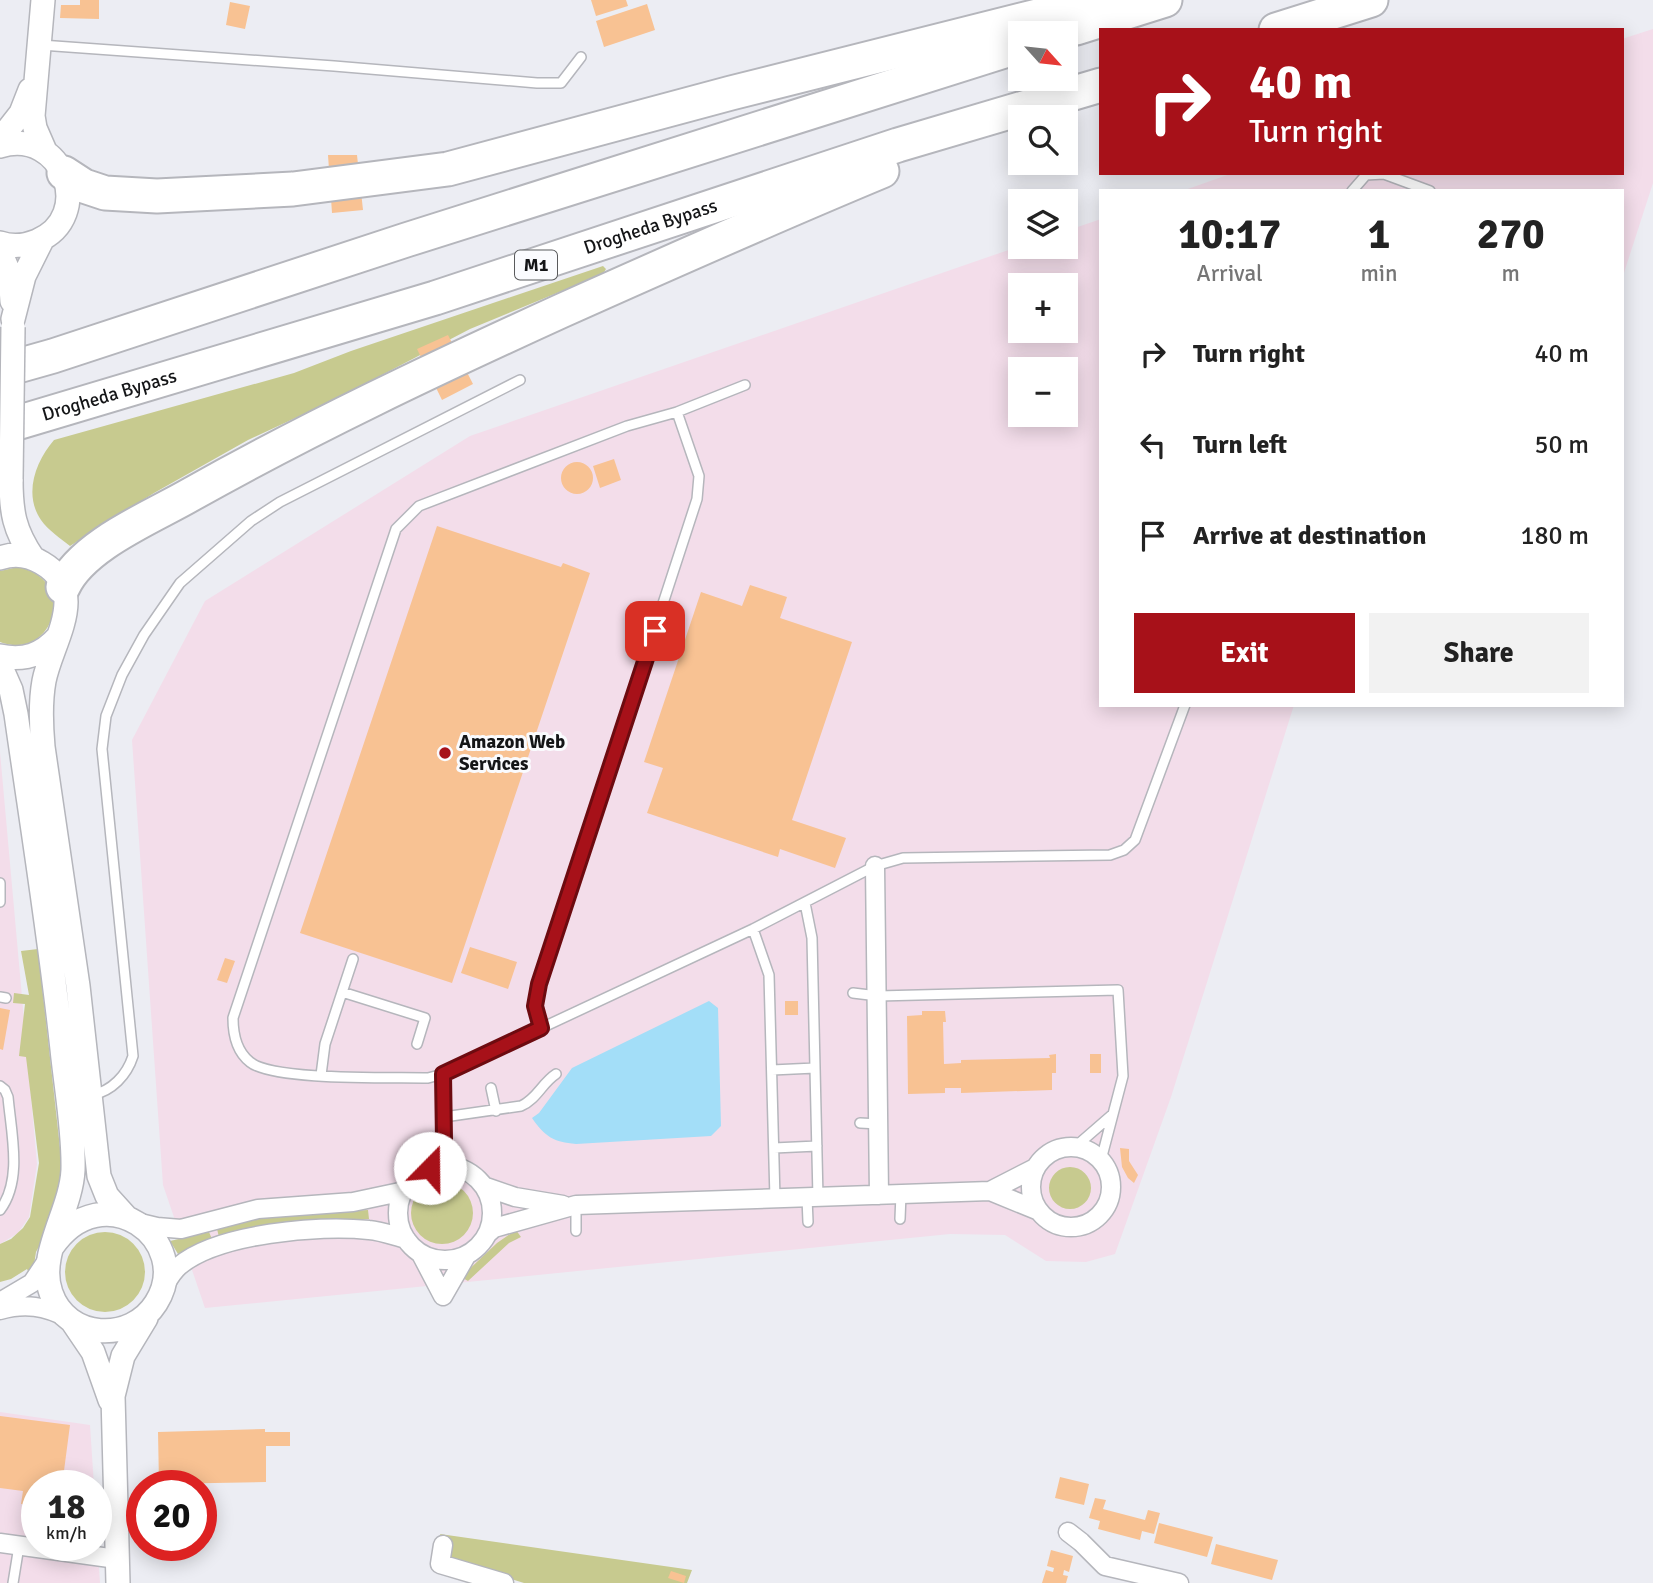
<!DOCTYPE html>
<html lang="en">
<head>
<meta charset="utf-8">
<style>
  :root { --surface:#fff; --page:#f2f2f2; --text:#222; --muted:#767676; --accent:#a71119 }
  body { margin:0; font-family:Signika,sans-serif; background:var(--page); color:var(--text); height:100vh; display:flex; flex-direction:column; font-size:26px; white-space:nowrap }
  * { box-sizing:border-box; margin:0 }
  p { font-size:23px; color:var(--muted) }
  .icon { flex:none; width:38px; height:38px; fill:none; stroke:currentColor; stroke-width:2; stroke-linecap:round; stroke-linejoin:round }
  .map { position:relative; flex:1; overflow:hidden }
  .sheet { position:absolute; left:1099px; top:189px; width:525px; height:518px; display:flex; flex-direction:column; background:var(--surface); border-radius:0px; box-shadow:0 4px 18px #0003 }
  .sheet>* { flex:none }
  .hud { position:absolute; left:1099px; top:28px; width:525px; height:147px; border-radius:0px; box-shadow:0 4px 18px #0003; background:#a71119; color:#fff; overflow:hidden }
  .needle { width:46px; rotate:117deg }
  .tools { position:absolute; left:1008px; top:21px; display:grid; gap:14px }
  .tools a { display:grid; place-items:center; width:70px; height:70px; border-radius:0px; background:var(--surface); box-shadow:0 4px 18px #0003; font-size:35px }
  .speed { position:absolute; left:21px; top:1470px; display:flex; gap:14px; font-size:35px; font-weight:700; text-align:center }
  .speed>* { display:grid; place-content:center; width:91px; height:91px; border-radius:50%; background:var(--surface); box-shadow:0 4px 18px #0003; line-height:1 }
  .speed small { font-size:18px; font-weight:400 }
  .speed .limit { border:10px solid #d22; background:#fff; color:#111 }
  .pin { position:absolute; display:grid; place-items:center; width:60px; height:60px; color:#fff; margin:-30px; border-radius:14px; box-shadow:0 4px 10px #0006 }
  .me { position:absolute; width:77px; margin:-38px; rotate:22deg; stroke-linejoin:round; filter:drop-shadow(0 0 5px #0008) }
  .turn { display:flex; align-items:center; gap:24px; height:147px; padding:0 35px; font-size:32px }
  .turn .icon { width:91px; height:91px; stroke-width:2.5 }
  .turn b { display:block; font-size:49px; line-height:60px }
  .eta { display:flex; justify-content:space-evenly; align-items:center; height:119px; text-align:center }
  .eta b { font-size:42px; font-weight:800; line-height:49px }
  .button { display:flex; gap:14px; margin-top:auto; padding:14px 35px }
  .button a { flex:1; height:80px; border-radius:0px; background:var(--accent); color:#fff; font-size:28px; font-weight:800; line-height:80px; text-align:center }
  .button a+a { background:var(--page); color:var(--text) }
  ul { padding:0; list-style:none }
  li { display:flex; align-items:center; gap:21px; height:91px; padding:0 35px }
  li div { flex:1 }
  li b { display:block; font-size:26px }
  li em { font-style:normal }
  .map>svg:first-child { display:block }
  .commercial { fill:#f3ddea; fill-rule:evenodd }
  .green { fill:#c7ca8f }
  .water { fill:#a3def8 }
  .building { fill:#f8c293 }
  .lines { fill:none; stroke-linecap:round; stroke-linejoin:round }
  .service-casing { stroke:#b5b6bc; stroke-width:12 }
  .minor-casing { stroke:#b5b6bc; stroke-width:21 }
  .tertiary-casing { stroke:#b5b6bc; stroke-width:26 }
  .motorway-casing { stroke:#b5b6bc; stroke-width:37 }
  .service { stroke:#fff; stroke-width:9 }
  .minor { stroke:#fff; stroke-width:18 }
  .tertiary { stroke:#fff; stroke-width:23 }
  .motorway { stroke:#fff; stroke-width:33 }
  .tertiary-bridge-casing { stroke:#b5b6bc; stroke-width:26; stroke-linecap:butt }
  .tertiary-bridge { stroke:#fff; stroke-width:23 }
  .route-casing { stroke:#6d0b10; stroke-width:18 }
  .route { stroke:#a71119; stroke-width:12 }
  .poi-dot { fill:#a71119; stroke:#fafbfe; stroke-width:2.5 }
  .labels { text-anchor:middle; dominant-baseline:central; stroke-width:6; stroke-linejoin:round; paint-order:stroke }
  .shield { fill:#fafbfe; stroke:#595a5c; stroke-width:2 }
  .shield-label { font-size:18px; font-weight:bold; fill:#141517 }
  .street-label { font-size:19px; fill:#141517; stroke:#fafbfe }
  .poi-label { font-size:19px; font-weight:bold; fill:#141517; stroke:#fafbfe; text-anchor:start }
</style>
</head>
<body>
<div class="map">
<svg width="1653" height="1583" viewBox="0 0 1653 1583">
  <rect width="100%" height="100%" fill="#ecedf3"/>
  <!-- commercial -->
  <path class="commercial" d="M 1653,29 L 1653,183 L 1622,279 L 1622,191 L 1182,191 L 1233,173 L 1622,173 L 1622,39 Z
    M 1101,219 L 1101,705 L 1294,705 L 1171,1097 L 1115,1254 L 1086,1262 L 1046,1261 L 1005,1235 L 950,1234 L 205,1308 L 163,1185 L 132,740 L 205,601 L 470,436 L 1020,246 L 1066,247 L 1066,231 ZM 1020,285 L 1066,285 L 1066,331 L 1020,331 ZM 1020,369 L 1066,369 L 1066,415 L 1020,415 Z
    M 0,752 L 37,1164 L 29,1217 L 18,1233 L 0,1244 Z
    M 0,1412 L 90,1425 L 94,1486 L 37,1486 L 37,1545 L 96,1545 L 96,1523 L 100,1583 L 0,1583 Z"/>
  <!-- green -->
  <path class="green" d="M 603,266 L 606,269 L 603,274 L 470,329 L 334,400 L 248,440 L 154,493 L 70,546 C 60,538 48,530 41,520 C 23,494 36,461 54,440 L 294,373 L 351,351 Z
    M 18,567 C 79,579 54,662 0,642 L 0,571 Z
    M 38,949 L 63,1175 L 50,1225 L 36,1252 L 34,1265 L 29,1273 L 27,1269 L 11,1279 L 0,1282 L 0,1244 L 11,1239 L 23,1228 L 30,1217 L 39,1163 L 26,1057 L 19,1056 L 25,1004 L 13,1003 L 14,993 L 29,995 L 21,951 Z
    M1049 1188a21 21 0 1 1 42 0a21 21 0 1 1-42 0Z
    M411 1213a31 31 0 1 1 62 0a31 31 0 1 1-62 0Z
    M 368,1210 L 369,1219 L 285,1223 L 219,1237 L 217,1229 C 267,1213 316,1213 368,1210 Z
    M 516,1230 L 521,1237 L 509,1243 L 468,1281 L 461,1277 L 497,1243 Z
    M 209,1232 L 212,1239 L 178,1254 L 170,1241 Z
    M65 1272a40 40 0 1 1 80 0a40 40 0 1 1-80 0Z
    M 440,1534 L 692,1570 L 687,1583 L 524,1583 L 452,1560 Z"/>
  <!-- water -->
  <path class="water" d="M 709,1001 L 718,1008 L 721,1126 L 711,1136 L 576,1144 C 554,1142 545,1137 532,1118 L 539,1113 L 572,1068 Z"/>
  <!-- building -->
  <path class="building" d="M 80,0 L 99,0 L 99,19 L 60,18 L 61,5 L 80,5 Z
    M 591,0 L 626,0 L 628,6 L 596,16 Z
    M 230,2 L 250,6 L 245,29 L 226,25 Z
    M 647,4 L 655,30 L 604,47 L 596,21 Z
    M 328,155 L 357,155 L 363,210 L 332,213 Z
    M 448,335 L 473,384 L 442,400 L 417,349 Z
    M 614,459 L 621,480 L 600,488 L 593,466 Z
    M561 478a16 16 0 1 1 32 0a16 16 0 1 1-32 0Z
    M 437,526 L 561,567 L 563,563 L 590,573 L 452,983 L 300,933 Z
    M 750,585 L 787,597 L 780,618 L 852,642 L 792,820 L 846,838 L 835,868 L 780,849 L 778,857 L 647,813 L 663,768 L 644,762 L 701,592 L 742,606 Z
    M 470,947 L 517,962 L 508,989 L 461,973 Z
    M 225,958 L 235,961 L 227,983 L 217,980 Z
    M 785,1001 L 798,1001 L 798,1015 L 785,1015 Z
    M 0,1008 L 10,1010 L 3,1050 L 0,1049 Z
    M 922,1011 L 945,1011 L 946,1022 L 943,1022 L 944,1064 L 961,1063 L 961,1060 L 1050,1058 L 1049,1055 L 1056,1054 L 1056,1073 L 1052,1073 L 1052,1090 L 961,1093 L 961,1088 L 945,1088 L 945,1093 L 908,1094 L 907,1016 L 922,1015 Z
    M 1090,1054 L 1101,1054 L 1101,1073 L 1090,1073 Z
    M 1120,1148 L 1129,1149 L 1129,1161 L 1138,1175 L 1134,1183 L 1128,1178 L 1122,1167 Z
    M 0,1416 L 70,1425 L 62,1486 L 37,1486 L 37,1506 L 21,1504 L 23,1491 L 0,1488 Z
    M 265,1429 L 265,1432 L 290,1432 L 290,1446 L 266,1446 L 266,1482 L 159,1484 L 158,1432 Z
    M 1060,1477 L 1089,1484 L 1084,1505 L 1055,1498 Z
    M 1095,1498 L 1106,1500 L 1103,1509 L 1145,1520 L 1148,1510 L 1160,1513 L 1154,1534 L 1142,1531 L 1140,1540 L 1098,1529 L 1100,1521 L 1089,1518 Z
    M 1159,1523 L 1213,1537 L 1207,1557 L 1154,1543 Z
    M 1216,1544 L 1278,1560 L 1272,1580 L 1211,1564 Z
    M 1051,1550 L 1073,1556 L 1069,1572 L 1064,1570 L 1063,1575 L 1068,1576 L 1066,1583 L 1042,1583 L 1046,1570 L 1053,1572 L 1054,1568 L 1047,1566 Z
    M 671,1571 L 686,1576 L 684,1583 L 668,1578 Z"/>
  <g class="lines">
    <!-- service casing -->
    <g class="service-casing">
      <path id="service" d="M 41,45 L 334,66 L 537,83 L 561,83 L 581,57
        M 1352,191 L 1366,175 L 1384,174 L 1430,191
        M 745,385 L 677,412 L 627,426 L 419,506 L 396,529 L 233,1018 C 233,1034 236,1051 250,1062 C 273,1081 393,1077 428,1078 L 443,1074 L 753,929 L 875,866 L 903,858 L 1110,855 L 1124,850 L 1135,840 L 1185,705
        M 0,883 L 0,902
        M 805,903 L 812,938 L 818,1198
        M 753,929 L 769,975 L 775,1199
        M 342,992 L 425,1018 L 417,1044
        M 853,993 L 878,996 L 1118,990 L 1123,1076 L 1101,1160
        M 0,997 L 6,998
        M 542,1028 L 535,1006 L 539,984 L 697,499 L 699,476 L 677,412
        M 772,1070 L 815,1068
        M 443,1074 L 444,1140
        M 321,1075 L 325,1044 L 353,959
        M 0,1086 L 5,1090 L 8,1097 C 11,1132 23,1180 0,1210
        M 491,1088 L 496,1111
        M 92,1095 C 112,1091 127,1075 133,1056 L 102,749 L 106,716 L 122,675 L 144,635 L 180,583 L 251,521 L 280,502 L 520,380
        M 444,1117 L 521,1106 C 537,1099 542,1083 556,1074
        M 860,1123 L 879,1124
        M 1075,1147 L 1113,1114
        M 774,1148 L 817,1146
        M 431,1168 L 444,1140 L 459,1167
        M 807,1198 L 808,1222
        M 576,1205 L 576,1231
        M 900,1219 L 901,1194
        M 13,1583 L 19,1546"/>
    </g>
    <!-- minor casing -->
    <g class="minor-casing">
      <path id="minor" d="M 875,866 L 879,1195
        M1031 1187a40 40 0 1 1 80 0a40 40 0 1 1-80 0Z
        M398 1213a47 47 0 1 1 94 0a47 47 0 1 1-94 0Z
        M 1035,1168 L 990,1191 L 1039,1211
        M 486,1187 L 515,1197 L 563,1205
        M 136,1222 L 157,1227 L 181,1229 L 258,1209 L 353,1202 L 400,1192
        M 487,1234 L 494,1228 L 576,1205 L 990,1191
        M 421,1254 L 443,1296
        M 163,1288 C 168,1280 172,1272 179,1266 C 218,1233 319,1225 369,1230 C 382,1231 394,1236 406,1239
        M 443,1296 L 466,1256
        M 0,1302 L 32,1283 L 48,1259
        M 0,1310 C 25,1303 45,1306 68,1318
        M 1068,1532 L 1081,1542 L 1105,1566 L 1179,1583
        M 0,1543 L 117,1559
        M 443,1545 L 440,1564 L 504,1583"/>
    </g>
    <!-- tertiary casing -->
    <g class="tertiary-casing">
      <path id="tertiary" d="M 43,0 L 33,116 L 35,128 L 45,151
        M 0,140 L 21,113 L 30,90
        M 0,146 C 63,127 96,216 37,241 C 25,246 12,247 0,243
        M 0,251 L 10,275 L 12,301
        M 13,319 L 24,276 L 43,238
        M 11,479 C 11,512 14,530 33,558
        M 0,558 C 14,553 29,555 42,563 C 91,591 51,643 44,681 C 40,703 41,725 43,747 L 78,986 L 99,1176 L 107,1196 L 126,1217
        M 0,656 C 24,661 42,655 58,637
        M 0,665 L 11,690 L 16,714 C 32,826 50,937 62,1049 C 66,1089 74,1131 73,1170 C 71,1211 37,1255 51,1293 C 67,1340 131,1343 156,1303 C 195,1241 103,1172 52,1247
        M 72,1321 L 93,1352 L 110,1400
        M 118,1583 L 113,1396 L 123,1356 L 146,1318"/>
    </g>
    <!-- motorway casing -->
    <g class="motorway-casing">
      <g id="motorway">
        <path d="M 1076,28 L 1165,0"/>
        <path d="M 1276,30 L 1371,0"/>
        <path d="M 64,173 L 84,186 L 105,193 L 157,196 L 293,189 L 448,169 L 731,93 L 1101,0"/>
        <path d="M 0,371 L 53,356 L 406,240 L 1020,46"/>
        <path id="s1" d="M 0,428 L 435,298 L 898,145 L 1101,85"/>
        <path d="M 63,587 C 82,545 152,517 190,495 C 311,427 436,368 561,311 C 668,263 774,216 882,171"/>
      </g>
    </g>
    <!-- service -->
    <use href="#service" class="service"/>
    <!-- minor -->
    <use href="#minor" class="minor"/>
    <!-- tertiary -->
    <use href="#tertiary" class="tertiary"/>
    <!-- motorway -->
    <use href="#motorway" class="motorway"/>
    <!-- tertiary-bridge casing -->
    <g class="tertiary-bridge-casing">
      <path id="tertiary-bridge" d="M 11,479 L 13,327"/>
    </g>
    <!-- tertiary-bridge -->
    <use href="#tertiary-bridge" class="tertiary-bridge"/>
  </g>
  <g class="lines">
    <!-- route casing -->
    <g class="route-casing">
      <path id="route" d="M 430,1168 L 444,1140 L 443,1074 L 541,1028 L 535,1006 L 539,984 L 655,631"/>
    </g>
    <!-- route -->
    <use href="#route" class="route"/>
  </g>
  <!-- markers -->
  <circle class="poi-dot" cx="445" cy="753" r="7"/>
  <g class="labels">
    <!-- shield labels -->
    <rect class="shield" x="515" y="250.5" width="42" height="29" rx="5"/>
    <g class="shield-label">
      <text x="536" y="265">M1</text>
    </g>
    <!-- street labels -->
    <g class="street-label">
      <text stroke="none"><textPath href="#s1" startOffset="681">Drogheda Bypass</textPath></text>
      <text stroke="none"><textPath href="#s1" startOffset="114">Drogheda Bypass</textPath></text>
    </g>
    <!-- poi labels -->
    <g class="poi-label">
      <text x="459" y="742">Amazon Web<tspan x="459" dy="22">Services</tspan></text>
    </g>
  </g>
</svg>
<div class="tools">
<a><svg class="needle" viewBox="-14 -14 28 28"><path d="M0-13l5 13h-10z" fill="#e53935"/><path d="M0 13l5-13h-10z" fill="#767676"/></svg></a>
<a><svg class="icon" aria-label="search" viewBox="0 0 24 24"><circle cx="10" cy="10" r="6"/><path d="M15 15l6 6"/></svg></a>
<a><svg class="icon" aria-label="layers" viewBox="0 0 24 24"><path d="M12 4l9 5-9 5-9-5zM3 14l9 5 9-5"/></svg></a>
<a>+</a>
<a>−</a>
</div>
<div class="speed"><div>18<small>km/h</small></div><div class="limit">20</div></div>
<div class="pin" style="left:655px;top:631px;background:#d93025"><svg class="icon" aria-label="arrive" viewBox="0 0 24 24"><path d="M6 21V4h12l-3 4 3 4H6"/></svg></div>
<svg class="me" style="left:430px;top:1168px" viewBox="-20 -20 40 40"><circle r="19" fill="#fff"/><path d="M0-13L10 11 0 6-10 11z" fill="#a71119"/></svg>
<div class="hud">
<div class="turn"><svg class="icon" aria-label="right" viewBox="0 0 24 24"><path d="M7 20v-9h11M14 6l5 5-5 5"/></svg><div><b>40 m</b>Turn right</div></div>
</div>
<section class="sheet">
<div class="eta">
<div><b>10:17</b><p>Arrival</p></div>
<div><b>1</b><p>min</p></div>
<div><b>270</b><p>m</p></div>
</div>
<ul>
<li><svg class="icon" aria-label="right" viewBox="0 0 24 24"><path d="M7 20v-9h11M14 6l5 5-5 5"/></svg><div><b>Turn right</b></div><em>40 m</em></li>
<li><svg class="icon" aria-label="left" viewBox="0 0 24 24"><path d="M17 20v-9H6M10 6l-5 5 5 5"/></svg><div><b>Turn left</b></div><em>50 m</em></li>
<li><svg class="icon" aria-label="arrive" viewBox="0 0 24 24"><path d="M6 21V4h12l-3 4 3 4H6"/></svg><div><b>Arrive at destination</b></div><em>180 m</em></li>
</ul>
<div class="button"><a>Exit</a><a>Share</a></div>
</section>
</div>
</body>
</html>
